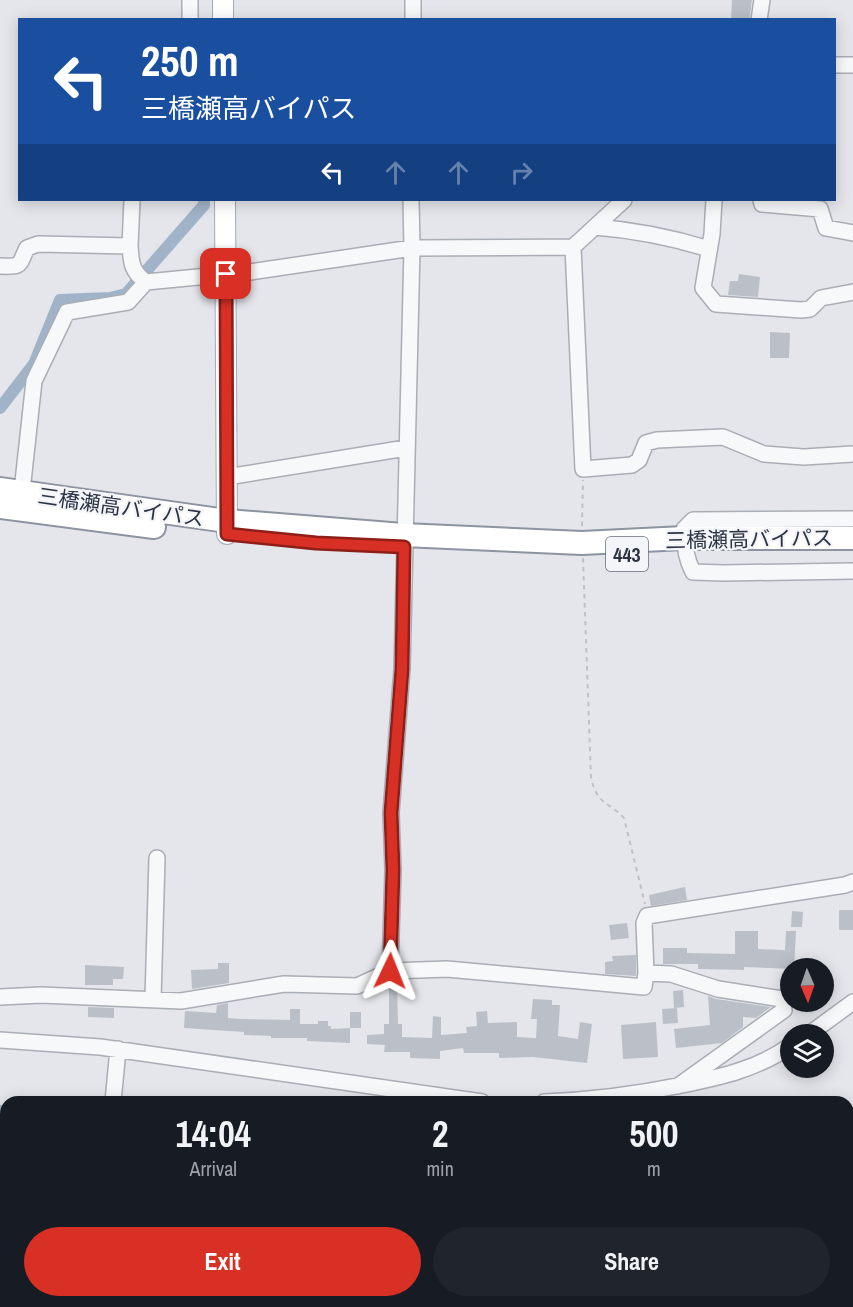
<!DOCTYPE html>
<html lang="en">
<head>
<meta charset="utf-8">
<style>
  :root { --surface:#171b24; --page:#20242c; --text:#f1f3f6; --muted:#9ea1a6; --accent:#d93025 }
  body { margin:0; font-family:"Archivo Narrow","Noto Sans JP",sans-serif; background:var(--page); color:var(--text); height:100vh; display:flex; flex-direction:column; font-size:22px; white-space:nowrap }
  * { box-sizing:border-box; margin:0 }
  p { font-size:20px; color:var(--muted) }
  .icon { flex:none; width:33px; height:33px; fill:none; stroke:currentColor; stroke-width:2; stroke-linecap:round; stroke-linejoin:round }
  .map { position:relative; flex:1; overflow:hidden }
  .drawer { position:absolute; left:0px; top:1096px; width:854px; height:212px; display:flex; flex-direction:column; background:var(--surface); border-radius:18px 18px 0 0; box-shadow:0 3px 15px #0003 }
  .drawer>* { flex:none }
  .banner { position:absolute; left:18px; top:18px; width:818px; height:183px; border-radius:0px; box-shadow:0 3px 15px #0003; background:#1a4fa0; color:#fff; overflow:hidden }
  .needle { width:39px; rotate:178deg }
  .fabs { position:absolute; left:780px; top:958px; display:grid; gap:12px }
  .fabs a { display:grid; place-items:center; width:54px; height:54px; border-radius:50%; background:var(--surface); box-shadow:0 3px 15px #0003; font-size:30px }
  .pin { position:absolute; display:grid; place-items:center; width:51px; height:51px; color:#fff; margin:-26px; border-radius:12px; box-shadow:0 3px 9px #0006 }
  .me { position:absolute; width:66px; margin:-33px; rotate:2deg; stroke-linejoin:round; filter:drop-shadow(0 0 4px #0008) }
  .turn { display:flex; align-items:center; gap:21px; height:126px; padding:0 24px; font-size:27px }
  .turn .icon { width:78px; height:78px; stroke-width:2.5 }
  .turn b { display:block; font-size:42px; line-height:51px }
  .lanes { display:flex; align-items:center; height:57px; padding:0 24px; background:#0003; justify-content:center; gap:30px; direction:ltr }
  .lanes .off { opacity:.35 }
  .eta { display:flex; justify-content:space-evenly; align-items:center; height:102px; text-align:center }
  .eta b { font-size:36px; font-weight:800; line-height:42px }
  .button { display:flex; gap:12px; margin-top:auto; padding:12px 24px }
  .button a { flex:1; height:69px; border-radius:36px; background:var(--accent); color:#fff; font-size:24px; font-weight:800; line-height:69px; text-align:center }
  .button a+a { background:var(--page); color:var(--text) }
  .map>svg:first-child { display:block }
  .water { fill:#a1b3c9 }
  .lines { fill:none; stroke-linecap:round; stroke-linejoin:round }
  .canal { stroke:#a1b3c9; stroke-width:12 }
  .building { fill:#bbc0c8 }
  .minor-casing { stroke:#a9adb5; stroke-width:18 }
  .major-casing { stroke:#a4aab7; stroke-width:22 }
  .highway-casing { stroke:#8c93a1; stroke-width:26 }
  .path { stroke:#bec1c6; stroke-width:2; stroke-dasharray:4.5 4.5; stroke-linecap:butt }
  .minor { stroke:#f7f8f9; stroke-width:15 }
  .major { stroke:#fff; stroke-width:20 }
  .highway { stroke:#fff; stroke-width:22 }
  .route-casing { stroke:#8d1f18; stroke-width:15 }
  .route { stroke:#d93025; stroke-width:10 }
  .labels { text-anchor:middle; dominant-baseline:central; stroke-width:4.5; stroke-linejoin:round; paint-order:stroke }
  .shield { fill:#f4f5f8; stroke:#686e79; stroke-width:1.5 }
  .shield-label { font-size:20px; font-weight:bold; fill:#2c3443 }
  .street-label { font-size:21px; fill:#2c3443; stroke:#f4f5f8 }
</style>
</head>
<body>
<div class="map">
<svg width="853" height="1307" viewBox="0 0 853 1307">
  <rect width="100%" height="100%" fill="#e4e6eb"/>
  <!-- water -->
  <path class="water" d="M 0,1105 L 6,1105 L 6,1284 L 0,1283 Z
    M 853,1175 L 853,1265 L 848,1265 L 848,1178 Z
    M 335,1302 L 813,1302 L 837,1307 L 360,1307 Z"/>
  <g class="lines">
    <!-- canal -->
    <path class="canal" d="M 0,408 L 34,364 L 60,300 L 110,298 L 126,294 L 204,205 L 204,200"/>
  </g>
  <!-- building -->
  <path class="building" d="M 732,0 L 752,0 L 749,20 L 731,20 Z
    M 739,274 L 760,277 L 758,297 L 728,295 L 730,281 L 738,281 Z
    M 770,332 L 790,333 L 789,358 L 770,358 Z
    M 685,887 L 687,900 L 651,906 L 649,895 Z
    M 839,910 L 853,910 L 853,930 L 839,930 Z
    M 792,911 L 803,912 L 802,927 L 791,927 Z
    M 627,923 L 629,938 L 611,940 L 609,925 Z
    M 735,931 L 758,931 L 758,949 L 785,950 L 786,931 L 796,931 L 794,969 L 744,967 L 744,970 L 698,969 L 698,964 L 663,964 L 663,948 L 687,948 L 687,953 L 735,954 Z
    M 636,955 L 636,976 L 605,974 L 605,962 L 613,961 L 612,956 Z
    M 218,963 L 229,963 L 229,983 L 192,989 L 191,970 L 218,969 Z
    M 85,965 L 124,967 L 123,979 L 113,979 L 113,985 L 85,985 Z
    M 389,983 L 397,983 L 398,1024 L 402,1024 L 402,1037 L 432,1038 L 433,1016 L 441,1017 L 441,1035 L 467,1033 L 466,1027 L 477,1026 L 476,1012 L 487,1011 L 488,1023 L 517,1022 L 517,1037 L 536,1038 L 537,1019 L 531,1019 L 533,999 L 552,1000 L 552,1005 L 560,1005 L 558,1036 L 578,1039 L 580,1022 L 592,1024 L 587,1063 L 533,1057 L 499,1058 L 499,1053 L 464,1053 L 463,1048 L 440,1051 L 440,1059 L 410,1058 L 410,1052 L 384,1052 L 385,1045 L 367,1044 L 367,1035 L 384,1034 L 384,1024 L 389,1024 Z
    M 683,990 L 684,1007 L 674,1008 L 673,991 Z
    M 708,996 L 716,999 L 771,1007 L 756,1018 L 743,1017 L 743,1027 L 722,1043 L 676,1048 L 674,1029 L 710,1025 Z
    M 228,1003 L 228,1018 L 240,1019 L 290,1020 L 290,1009 L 300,1009 L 300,1024 L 318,1024 L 318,1021 L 328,1021 L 328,1026 L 331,1026 L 331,1029 L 350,1028 L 350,1043 L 307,1041 L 307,1038 L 271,1038 L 271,1036 L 244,1035 L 244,1032 L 184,1028 L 185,1011 L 216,1013 L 217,1005 Z
    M 88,1007 L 114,1008 L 114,1018 L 88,1017 Z
    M 677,1008 L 678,1023 L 663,1024 L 662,1009 Z
    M 350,1012 L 361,1012 L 361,1028 L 350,1028 Z
    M 656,1022 L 658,1057 L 623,1059 L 621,1025 Z"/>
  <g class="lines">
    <!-- minor casing -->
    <g class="minor-casing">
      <path id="minor" d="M 413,0 L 413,20
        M 190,20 L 190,0
        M 759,20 L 762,0
        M 834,65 L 853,65
        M 714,200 L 712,234 L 703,288 L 716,304 L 801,310 L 810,309 L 821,298 L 853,292
        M 761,200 L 762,204 L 820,209 L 826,228 L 853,233
        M 595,227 C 635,230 670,237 709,249
        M 130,246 L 132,200
        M 573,247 L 583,469 L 632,465 L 639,460 L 646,443 L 657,440 L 723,437 L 764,454 L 804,457 L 853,454
        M 0,266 C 23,267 18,266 27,248 L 38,244 L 130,246 C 131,263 132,272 146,282 L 250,272 L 412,248 L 573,247 L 624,200
        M 227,477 L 406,448
        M 21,500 L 34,381 L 67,312 L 128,302 L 146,282
        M 853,519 L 693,520 L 684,529 C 684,544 686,559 693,572 L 723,573 L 853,571
        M 390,971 L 393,870 L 391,813 L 402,669 L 412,248 L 411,200
        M 646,973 L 671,974 L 718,989 L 782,999 L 784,1010 L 678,1086
        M 0,997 L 41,995 L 181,1001 L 284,984 L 357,986 L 390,971 L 447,969 L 644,987 L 646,973 L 644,923 L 647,916 L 845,885 L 853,882
        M 153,999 L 157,858
        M 808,1035 L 853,1002
        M 0,1040 L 100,1047 L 482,1102
        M 113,1102 L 118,1049
        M 544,1102 C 594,1100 633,1095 682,1085 C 721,1077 757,1069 790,1046
        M 96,1307 L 97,1302"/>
    </g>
    <!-- major casing -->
    <g class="major-casing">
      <path id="major" d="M 223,20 L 223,0
        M 225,200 L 227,534"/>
    </g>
    <!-- highway casing -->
    <g class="highway-casing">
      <path id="highway" d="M 0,489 L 227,521 L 403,535 L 582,543 L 684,538 L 853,538
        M 0,507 L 154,527"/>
    </g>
    <!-- path -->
    <path class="path" d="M 582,526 L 583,480
      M 583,558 L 591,778 C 598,806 607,800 624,818 L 645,904"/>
    <!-- minor -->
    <use href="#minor" class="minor"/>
    <!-- major -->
    <use href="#major" class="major"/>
    <!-- highway -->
    <use href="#highway" class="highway"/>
  </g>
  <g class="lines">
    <!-- route casing -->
    <g class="route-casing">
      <path id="route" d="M 226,274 L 227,534 L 316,543 L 404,547 L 402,669 L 391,813 L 393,870 L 390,971"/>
    </g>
    <!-- route -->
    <use href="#route" class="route"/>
  </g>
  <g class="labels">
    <!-- shield labels -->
    <rect class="shield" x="606" y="537" width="42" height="34" rx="4.5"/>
    <g class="shield-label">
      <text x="627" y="554">443</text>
    </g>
    <!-- street labels -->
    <g class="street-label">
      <text transform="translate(121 507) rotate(8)">三橋瀬高バイパス</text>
      <text transform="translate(749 539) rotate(-1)">三橋瀬高バイパス</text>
    </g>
  </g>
</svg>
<div class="fabs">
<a><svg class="needle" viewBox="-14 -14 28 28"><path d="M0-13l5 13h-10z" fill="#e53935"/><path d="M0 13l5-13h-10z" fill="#9ea1a6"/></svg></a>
<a><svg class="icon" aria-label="layers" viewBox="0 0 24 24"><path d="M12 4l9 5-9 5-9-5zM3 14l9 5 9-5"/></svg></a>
</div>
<div class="pin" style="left:226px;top:274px;background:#d93025"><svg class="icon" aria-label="arrive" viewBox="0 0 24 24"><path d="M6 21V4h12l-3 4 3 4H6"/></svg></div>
<svg class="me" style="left:390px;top:971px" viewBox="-20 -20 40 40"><path d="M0-17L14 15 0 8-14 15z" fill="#d93025" stroke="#fff" stroke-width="4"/></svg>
<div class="banner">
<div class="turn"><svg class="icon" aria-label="left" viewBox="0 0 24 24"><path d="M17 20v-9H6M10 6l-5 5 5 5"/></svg><div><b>250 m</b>三橋瀬高バイパス</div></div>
<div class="lanes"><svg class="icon" aria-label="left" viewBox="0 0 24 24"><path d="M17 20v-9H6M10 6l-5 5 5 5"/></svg><svg class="icon off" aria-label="ahead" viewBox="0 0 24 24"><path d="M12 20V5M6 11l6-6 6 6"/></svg><svg class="icon off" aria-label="ahead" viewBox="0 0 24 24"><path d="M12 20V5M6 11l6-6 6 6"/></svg><svg class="icon off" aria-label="right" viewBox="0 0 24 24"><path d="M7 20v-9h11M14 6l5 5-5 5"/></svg></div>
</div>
<section class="drawer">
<div class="eta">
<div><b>14:04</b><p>Arrival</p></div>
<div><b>2</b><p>min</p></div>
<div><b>500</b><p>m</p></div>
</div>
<div class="button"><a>Exit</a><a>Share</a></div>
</section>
</div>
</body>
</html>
